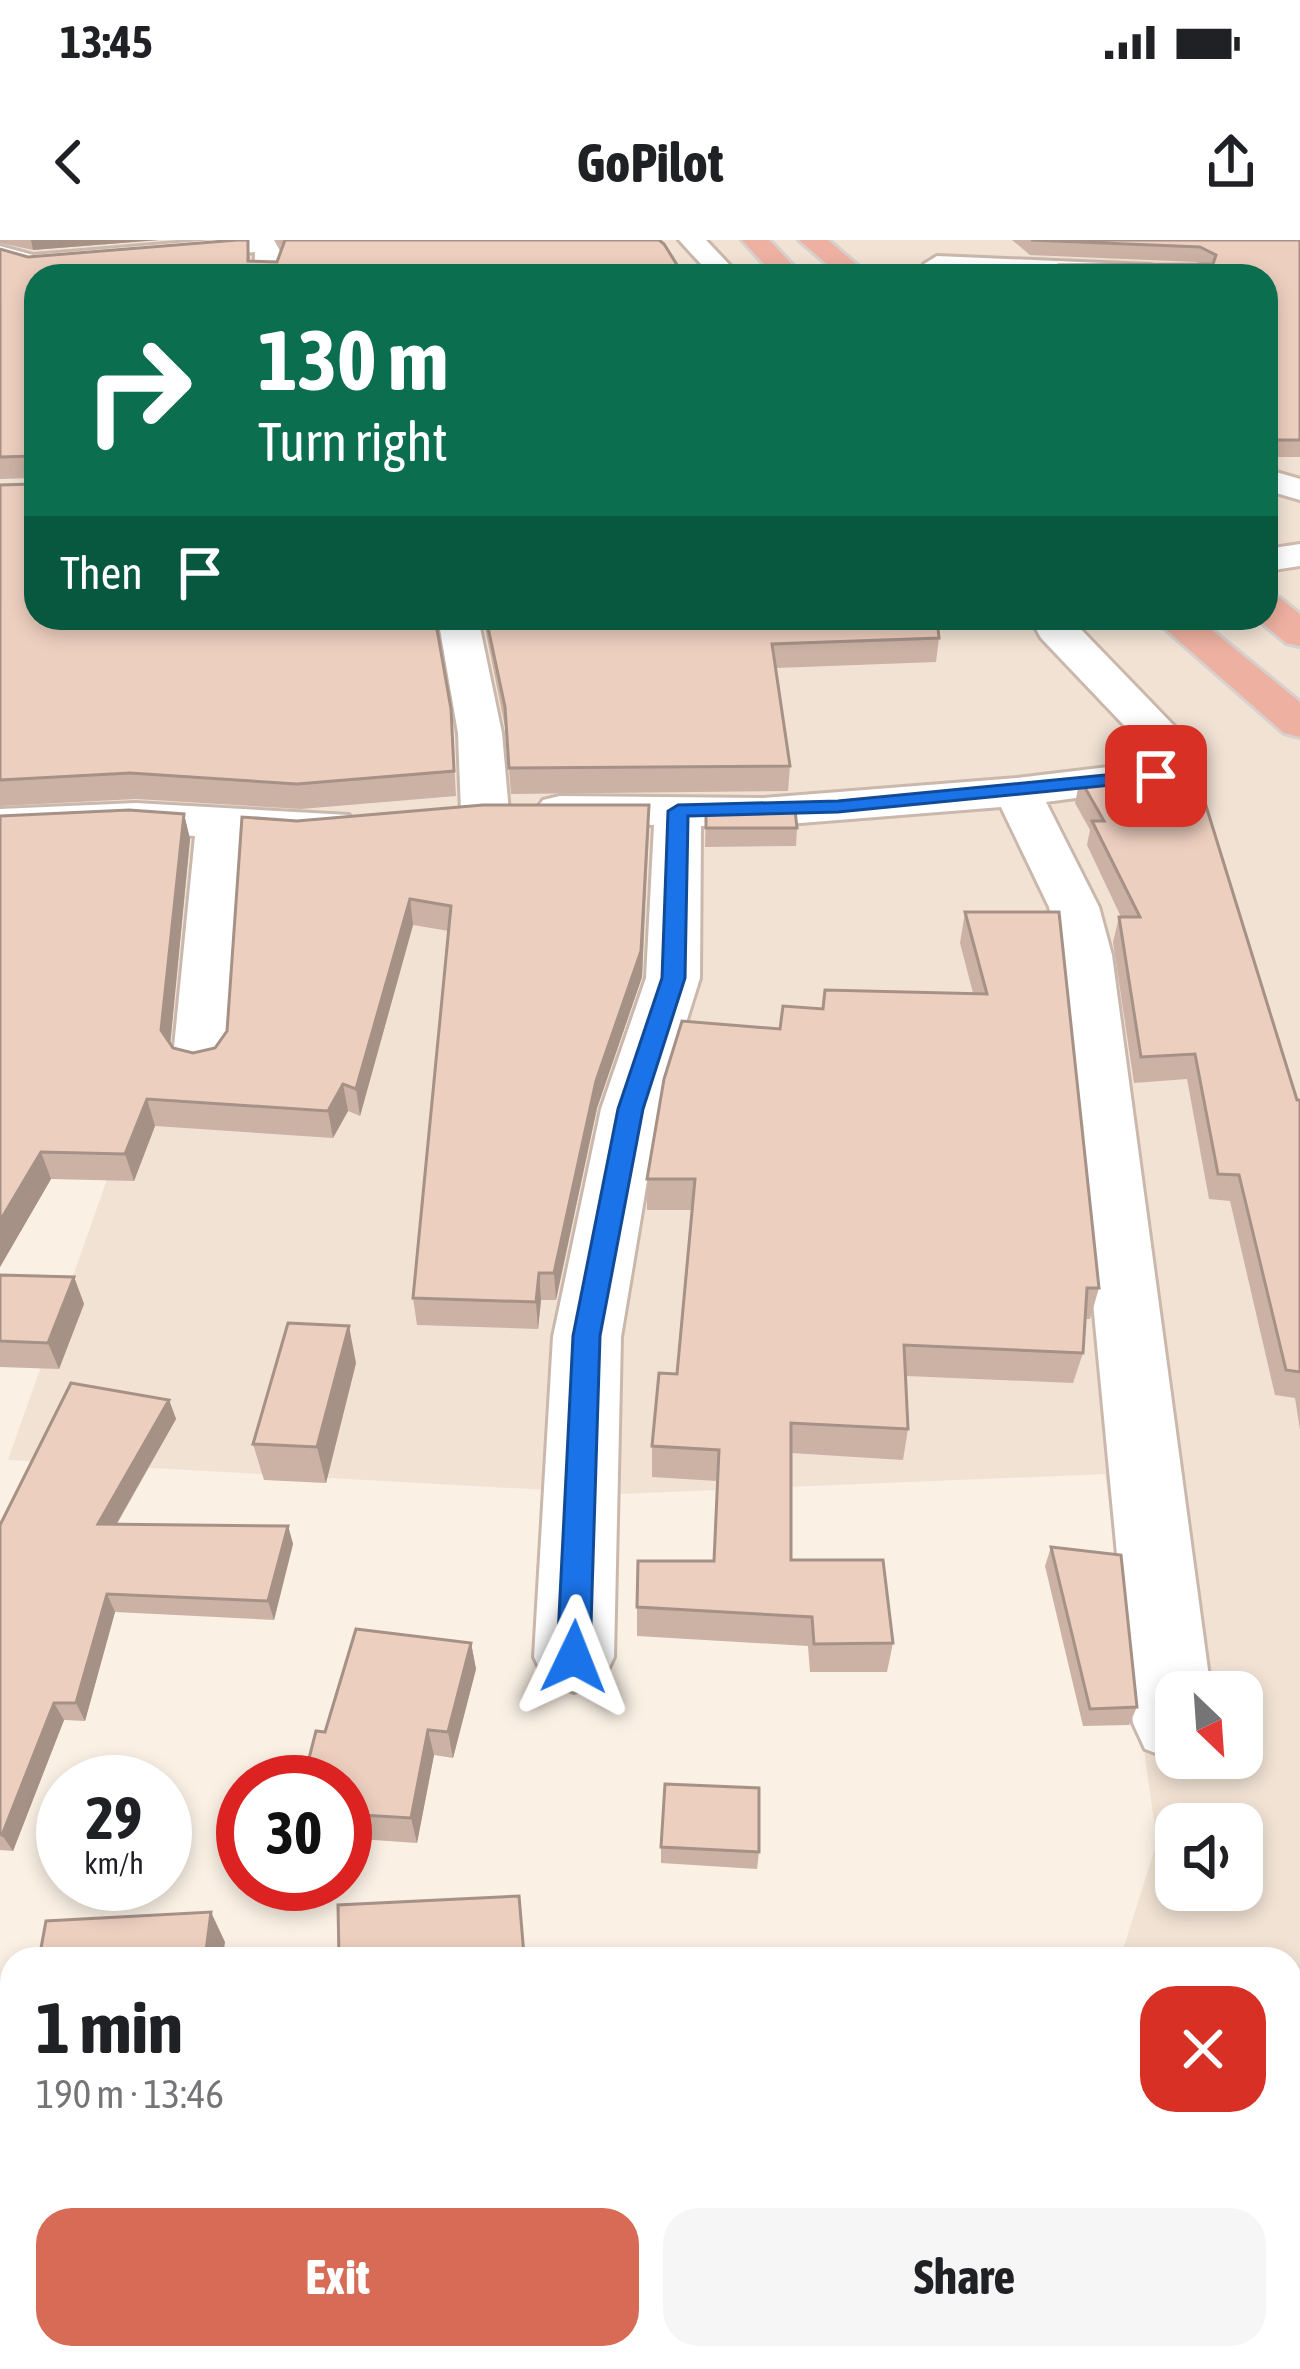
<!DOCTYPE html>
<html lang="en">
<head>
<meta charset="utf-8">
<style>
  :root { --surface:#fff; --page:#f6f6f6; --text:#202124; --muted:#757577; --accent:#d86b55 }
  body { margin:0; font-family:"Asap Condensed",sans-serif; background:var(--page); color:var(--text); height:100vh; display:flex; flex-direction:column; font-size:45px; white-space:nowrap }
  * { box-sizing:border-box; margin:0 }
  p { font-size:39px; color:var(--muted) }
  .icon { flex:none; width:66px; height:66px; fill:none; stroke:currentColor; stroke-width:2; stroke-linecap:round; stroke-linejoin:round }
  .map { position:relative; flex:1; overflow:hidden }
  .side { position:absolute; left:0px; top:1707px; width:1302px; height:423px; display:flex; flex-direction:column; background:var(--surface); border-radius:36px 36px 0 0; box-shadow:0 6px 18px #0003 }
  .side>* { flex:none }
  .top-card { position:absolute; left:24px; top:24px; width:1254px; height:366px; border-radius:36px; box-shadow:0 6px 18px #0003; background:#0b6e4f; color:#fff; overflow:hidden }
  .needle { width:78px; rotate:155deg }
  .controls { position:absolute; left:1155px; top:1431px; display:grid; gap:24px }
  .controls a { display:grid; place-items:center; width:108px; height:108px; border-radius:24px; background:var(--surface); box-shadow:0 6px 18px #0003; font-size:60px }
  .speed { position:absolute; left:36px; top:1515px; display:flex; gap:24px; font-size:60px; font-weight:700; text-align:center }
  .speed>* { display:grid; place-content:center; width:156px; height:156px; border-radius:50%; background:var(--surface); box-shadow:0 6px 18px #0003; line-height:1 }
  .speed small { font-size:30px; font-weight:400 }
  .speed .limit { border:18px solid #d22; background:#fff; color:#111 }
  .pin { position:absolute; display:grid; place-items:center; width:102px; height:102px; color:#fff; margin:-51px; border-radius:24px; box-shadow:0 6px 18px #0006 }
  .me { position:absolute; width:132px; margin:-66px; rotate:2deg; stroke-linejoin:round; filter:drop-shadow(0 0 9px #0008) }
  .turn { display:flex; align-items:center; gap:42px; height:252px; padding:0 36px; font-size:54px }
  .turn .icon { width:156px; height:156px; stroke-width:2.5 }
  .turn b { display:block; font-size:84px; line-height:102px }
  .then { display:flex; align-items:center; height:114px; padding:0 36px; background:#0003; gap:24px; font-size:45px }
  .round { display:grid; place-items:center; flex:none; width:126px; height:126px; border-radius:36px; background:var(--page) }
  .head { display:flex; align-items:center; justify-content:space-between; height:204px; padding:0 36px }
  h1 { font-size:72px; font-weight:700; line-height:90px }
  .cta { display:flex; gap:24px; margin-top:auto; padding:24px 36px }
  .cta a { flex:1; height:138px; border-radius:36px; background:var(--accent); color:#fff; font-size:48px; font-weight:700; line-height:138px; text-align:center }
  .cta a+a { background:var(--page); color:var(--text) }
  .status { display:flex; justify-content:space-between; align-items:center; height:84px; padding:0 60px; background:var(--surface); direction:ltr }
  .status svg { height:33px; fill:currentColor }
  header { display:flex; justify-content:space-between; align-items:center; height:156px; padding:0 36px; background:var(--surface); font-size:54px; font-weight:700 }
  .map>svg:first-child { display:block }
  .residential { fill:#f1e2d4; fill-rule:evenodd }
  .lines { fill:none; stroke-linecap:round; stroke-linejoin:round }
  .street-casing { stroke:#cab8ac; stroke-width:6 }
  .secondary-casing { stroke:#cfbaad; stroke-width:6 }
  .highway-casing { stroke:#d7d0cd; stroke-width:6 }
  .street { fill:#fff; fill-rule:evenodd }
  .secondary { fill:#fff; fill-rule:evenodd }
  .highway { fill:#eeb1a1; fill-rule:evenodd }
  .wall { fill:#ccb2a4 }
  .shaded-wall { fill:#a69186 }
  .building { fill:#edcfbf; stroke:#a69186; stroke-width:3 }
  .route { fill:#1a73e8; stroke:#114b97; stroke-width:3 }
</style>
</head>
<body>
<div class="status"><b>13:45</b><svg viewBox="0 0 49 12"><path d="M0 12V9h3v3zM5 12V6h3v6zM10 12V3h3v9zM15 12V0h3v12zM26 1h20v11H26zM47 4h2v5h-2z"/></svg></div>
<header><svg class="icon" aria-label="back" viewBox="0 0 24 24"><path d="M15 5l-7 7 7 7"/></svg>GoPilot<svg class="icon" aria-label="share" viewBox="0 0 24 24"><path d="M12 15V3M7 8l5-5 5 5M5 13v7h14v-7"/></svg></header>
<div class="map">
<svg width="1300" height="2129" viewBox="0 0 1300 2129">
  <rect width="100%" height="100%" fill="#faf0e4"/>
  <!-- residential -->
  <path class="residential" d="M 0,0 L 1300,0 L 1300,2120 L 1290,2106 L 1290,1719 L 1120,1719 L 1157,1602 L 1105,1234 L 619,1254 L 8,1220 L 140,846 L 0,847 ZM 36,36 L 1266,36 L 1266,378 L 36,378 ZM 1176,1452 L 1242,1452 L 1242,1518 L 1176,1518 ZM 1176,1584 L 1242,1584 L 1242,1650 L 1176,1650 Z"/>
  <g class="lines">
    <!-- street casing -->
    <g class="street-casing">
      <path id="street" d="M 213,0 L 274,0 L 284,18 L 280,36 L 254,36 L 255,12 L 32,31 L 0,22 L 0,6 L 33,15 Z
        M 679,0 L 706,0 L 740,36 L 712,36 Z
        M 937,16 L 1151,25 L 1164,33 L 1033,36 L 928,30 L 924,24 Z
        M 438,378 L 478,378 L 502,493 L 509,572 L 502,582 L 485,586 L 468,582 L 461,572 L 458,493 Z
        M 1030,378 L 1070,378 L 1204,517 L 1194,542 L 1046,562 L 1099,667 L 1112,715 L 1211,1452 L 1176,1452 L 1176,1518 L 1180,1518 L 1174,1520 L 1145,1509 L 1133,1483 L 1060,715 L 1049,667 L 1001,567 L 763,586 L 701,586 L 700,738 L 659,869 L 621,1097 L 614,1417 L 602,1442 L 574,1452 L 546,1442 L 534,1417 L 553,1097 L 601,869 L 646,738 L 654,585 L 543,580 L 536,570 L 543,560 L 560,556 L 763,558 L 1017,538 L 1158,521 L 1041,398 Z
        M 136,563 L 349,575 L 356,585 L 349,595 L 243,599 L 229,817 L 221,830 L 201,835 L 181,830 L 173,817 L 195,596 L 136,591 L 0,597 L 0,569 Z"/>
    </g>
    <!-- secondary casing -->
    <g class="secondary-casing">
      <path id="secondary" d="M 1266,229 L 1300,239 L 1300,260 L 1266,250 Z
        M 1300,304 L 1300,326 L 1266,331 L 1266,309 Z"/>
    </g>
    <!-- highway casing -->
    <g class="highway-casing">
      <path id="highway" d="M 742,0 L 769,0 L 803,36 L 775,36 Z
        M 799,0 L 828,0 L 870,36 L 841,36 Z
        M 1266,354 L 1280,358 L 1300,374 L 1300,406 L 1286,403 L 1256,378 L 1266,378 Z
        M 1153,378 L 1197,378 L 1300,462 L 1300,497 L 1284,493 Z"/>
    </g>
    <!-- street -->
    <use href="#street" class="street"/>
    <!-- secondary -->
    <use href="#secondary" class="secondary"/>
    <!-- highway -->
    <use href="#highway" class="highway"/>
  </g>
  <!-- wall -->
  <path class="wall" d="M 0,0 L 159,0 L 33,10 L 0,3 Z
    M 237,0 L 248,0 L 250,21 L 277,22 L 283,9 L 277,0 L 659,0 L 664,4 L 684,36 L 36,36 L 36,378 L 435,378 L 451,469 L 456,556 L 301,569 L 136,559 L 0,566 L 0,245 L 33,244 L 33,238 L 0,239 L 0,9 L 28,17 Z
    M 1012,0 L 1300,0 L 1300,217 L 1266,217 L 1266,36 L 1059,36 L 1061,25 L 1201,24 L 1197,22 L 1030,15 Z
    M 483,378 L 937,378 L 939,398 L 936,422 L 776,428 L 790,526 L 788,551 L 511,554 L 506,492 Z
    M 1080,539 L 1297,860 L 1300,860 L 1300,1190 L 1295,1158 L 1275,1155 L 1230,961 L 1209,959 L 1187,839 L 1134,843 L 1113,702 L 1119,677 L 1121,677 L 1087,605 L 1090,590 L 1075,563 Z
    M 706,572 L 797,588 L 796,606 L 705,607 Z
    M 184,574 L 190,599 L 170,803 L 173,808 L 193,813 L 215,808 L 227,791 L 297,581 L 649,590 L 642,737 L 597,868 L 556,1060 L 541,1060 L 538,1089 L 417,1085 L 413,1058 L 449,691 L 413,685 L 360,876 L 348,871 L 333,898 L 155,886 L 134,941 L 51,939 L 0,1027 L 0,576 Z
    M 965,672 L 1099,1048 L 1090,1079 L 1085,1079 L 1083,1113 L 1073,1143 L 906,1136 L 908,1189 L 903,1220 L 791,1213 L 791,1320 L 893,1403 L 887,1432 L 810,1432 L 808,1406 L 637,1396 L 637,1367 L 714,1321 L 717,1241 L 652,1237 L 652,1206 L 677,1134 L 692,970 L 647,970 L 647,939 L 780,789 L 823,769 L 973,753 L 960,703 Z
    M 0,1035 L 74,1037 L 84,1064 L 59,1129 L 0,1127 Z
    M 356,1123 L 326,1243 L 264,1240 L 253,1204 Z
    M 169,1160 L 176,1179 L 117,1284 L 288,1286 L 293,1304 L 274,1380 L 115,1372 L 85,1481 L 64,1480 L 13,1611 L 0,1610 L 0,1285 Z
    M 1051,1307 L 1137,1467 L 1129,1485 L 1083,1486 L 1045,1326 Z
    M 471,1403 L 476,1429 L 453,1518 L 434,1515 L 417,1603 L 345,1598 L 345,1542 L 325,1492 Z
    M 661,1607 L 759,1612 L 757,1629 L 661,1623 Z
    M 1057,2118 L 1089,2118 L 1079,2129 L 1067,2129 Z"/>
  <!-- shaded-wall -->
  <path class="shaded-wall" d="M 31,0 L 159,0 L 33,10 Z
    M 649,565 L 642,737 L 597,868 L 556,1060 L 554,1033 Z
    M 184,574 L 190,599 L 169,817 L 161,790 Z
    M 410,659 L 413,685 L 360,876 L 356,849 Z
    M 343,844 L 348,871 L 333,898 L 328,871 Z
    M 147,859 L 155,886 L 134,941 L 125,914 Z
    M 41,912 L 51,939 L 0,1027 L 0,981 Z
    M 539,1033 L 541,1060 L 538,1089 L 536,1062 Z
    M 74,1037 L 84,1064 L 59,1129 L 48,1103 Z
    M 349,1086 L 356,1123 L 326,1243 L 317,1207 Z
    M 169,1160 L 176,1179 L 106,1302 L 98,1284 Z
    M 288,1286 L 293,1304 L 274,1380 L 268,1361 Z
    M 107,1354 L 115,1372 L 85,1481 L 76,1463 Z
    M 471,1403 L 476,1429 L 453,1518 L 448,1492 Z
    M 54,1463 L 64,1480 L 13,1611 L 2,1595 Z
    M 428,1490 L 434,1515 L 417,1603 L 411,1578 Z
    M 211,1672 L 225,1702 L 223,1719 L 205,1719 Z"/>
  <!-- building -->
  <path class="building" d="M 237,0 L 248,0 L 248,21 L 277,22 L 285,0 L 659,0 L 664,4 L 684,36 L 36,36 L 36,378 L 435,378 L 451,469 L 454,531 L 297,544 L 130,533 L 0,540 L 0,245 L 33,244 L 34,216 L 0,217 L 0,9 L 28,17 Z
    M 1031,0 L 1300,0 L 1300,200 L 1266,200 L 1266,36 L 1073,36 L 1061,25 L 1213,24 L 1216,15 L 1200,7 Z
    M 486,378 L 937,378 L 939,398 L 772,404 L 790,526 L 509,528 L 505,467 Z
    M 1194,527 L 1297,860 L 1300,860 L 1300,1132 L 1286,1130 L 1239,935 L 1218,934 L 1195,814 L 1141,817 L 1119,677 L 1140,677 L 1092,581 L 1104,581 L 1080,539 Z
    M 483,565 L 649,565 L 641,711 L 596,841 L 554,1033 L 539,1033 L 536,1062 L 413,1058 L 451,666 L 410,659 L 356,849 L 343,844 L 328,871 L 147,859 L 125,914 L 41,912 L 0,981 L 0,576 L 129,570 L 184,574 L 161,790 L 173,808 L 193,813 L 215,808 L 227,791 L 242,577 L 297,581 Z
    M 795,570 L 797,588 L 706,588 L 706,572 Z
    M 965,672 L 1059,672 L 1099,1048 L 1087,1048 L 1083,1113 L 904,1105 L 908,1189 L 791,1183 L 791,1320 L 883,1320 L 893,1403 L 814,1404 L 812,1377 L 637,1367 L 638,1321 L 714,1321 L 719,1210 L 652,1206 L 659,1133 L 677,1134 L 695,939 L 647,939 L 664,839 L 682,781 L 780,789 L 783,766 L 823,769 L 825,750 L 987,754 Z
    M 0,1035 L 74,1037 L 48,1103 L 0,1101 Z
    M 288,1083 L 349,1086 L 317,1207 L 253,1204 Z
    M 71,1143 L 169,1160 L 98,1284 L 288,1286 L 268,1361 L 107,1354 L 76,1463 L 54,1463 L 2,1595 L 0,1594 L 0,1285 Z
    M 1051,1307 L 1121,1315 L 1137,1467 L 1090,1469 Z
    M 356,1389 L 471,1403 L 448,1492 L 428,1490 L 411,1578 L 345,1574 L 345,1542 L 303,1542 L 316,1491 L 325,1492 Z
    M 665,1544 L 759,1548 L 759,1612 L 661,1607 Z
    M 519,1656 L 524,1715 L 497,1719 L 339,1719 L 338,1665 Z
    M 211,1672 L 205,1719 L 39,1719 L 46,1681 Z
    M 593,2118 L 680,2118 L 683,2129 L 595,2129 Z
    M 1075,2118 L 1089,2118 L 1082,2126 Z"/>
  <!-- route -->
  <path class="route" d="M 1156,530 L 1163,532 L 1163,540 L 838,572 L 688,576 L 685,738 L 643,869 L 600,1096 L 590,1417 L 585,1427 L 574,1432 L 562,1427 L 557,1417 L 573,1096 L 618,869 L 662,738 L 668,571 L 678,565 L 838,561 Z"/>
</svg>
<div class="controls">
<a><svg class="needle" viewBox="-14 -14 28 28"><path d="M0-13l5 13h-10z" fill="#e53935"/><path d="M0 13l5-13h-10z" fill="#757577"/></svg></a>
<a><svg class="icon" aria-label="sound" viewBox="0 0 24 24"><path d="M4 9h4l5-4v14l-5-4H4zM17 9q2 3 0 6"/></svg></a>
</div>
<div class="speed"><div>29<small>km/h</small></div><div class="limit">30</div></div>
<div class="pin" style="left:1156px;top:536px;background:#d93025"><svg class="icon" aria-label="arrive" viewBox="0 0 24 24"><path d="M6 21V4h12l-3 4 3 4H6"/></svg></div>
<svg class="me" style="left:574px;top:1417px" viewBox="-20 -20 40 40"><path d="M0-17L14 15 0 8-14 15z" fill="#1a73e8" stroke="#fff" stroke-width="4"/></svg>
<div class="top-card">
<div class="turn"><svg class="icon" aria-label="right" viewBox="0 0 24 24"><path d="M7 20v-9h11M14 6l5 5-5 5"/></svg><div><b>130 m</b>Turn right</div></div>
<div class="then">Then<svg class="icon" aria-label="arrive" viewBox="0 0 24 24"><path d="M6 21V4h12l-3 4 3 4H6"/></svg></div>
</div>
<section class="side">
<div class="head"><div><h1>1 min</h1><p>190 m · 13:46</p></div><a class="round" style="background:#d93025;color:#fff"><svg class="icon" aria-label="close" viewBox="0 0 24 24"><path d="M6 6l12 12M18 6L6 18"/></svg></a></div>
<div class="cta"><a>Exit</a><a>Share</a></div>
</section>
</div>
</body>
</html>
